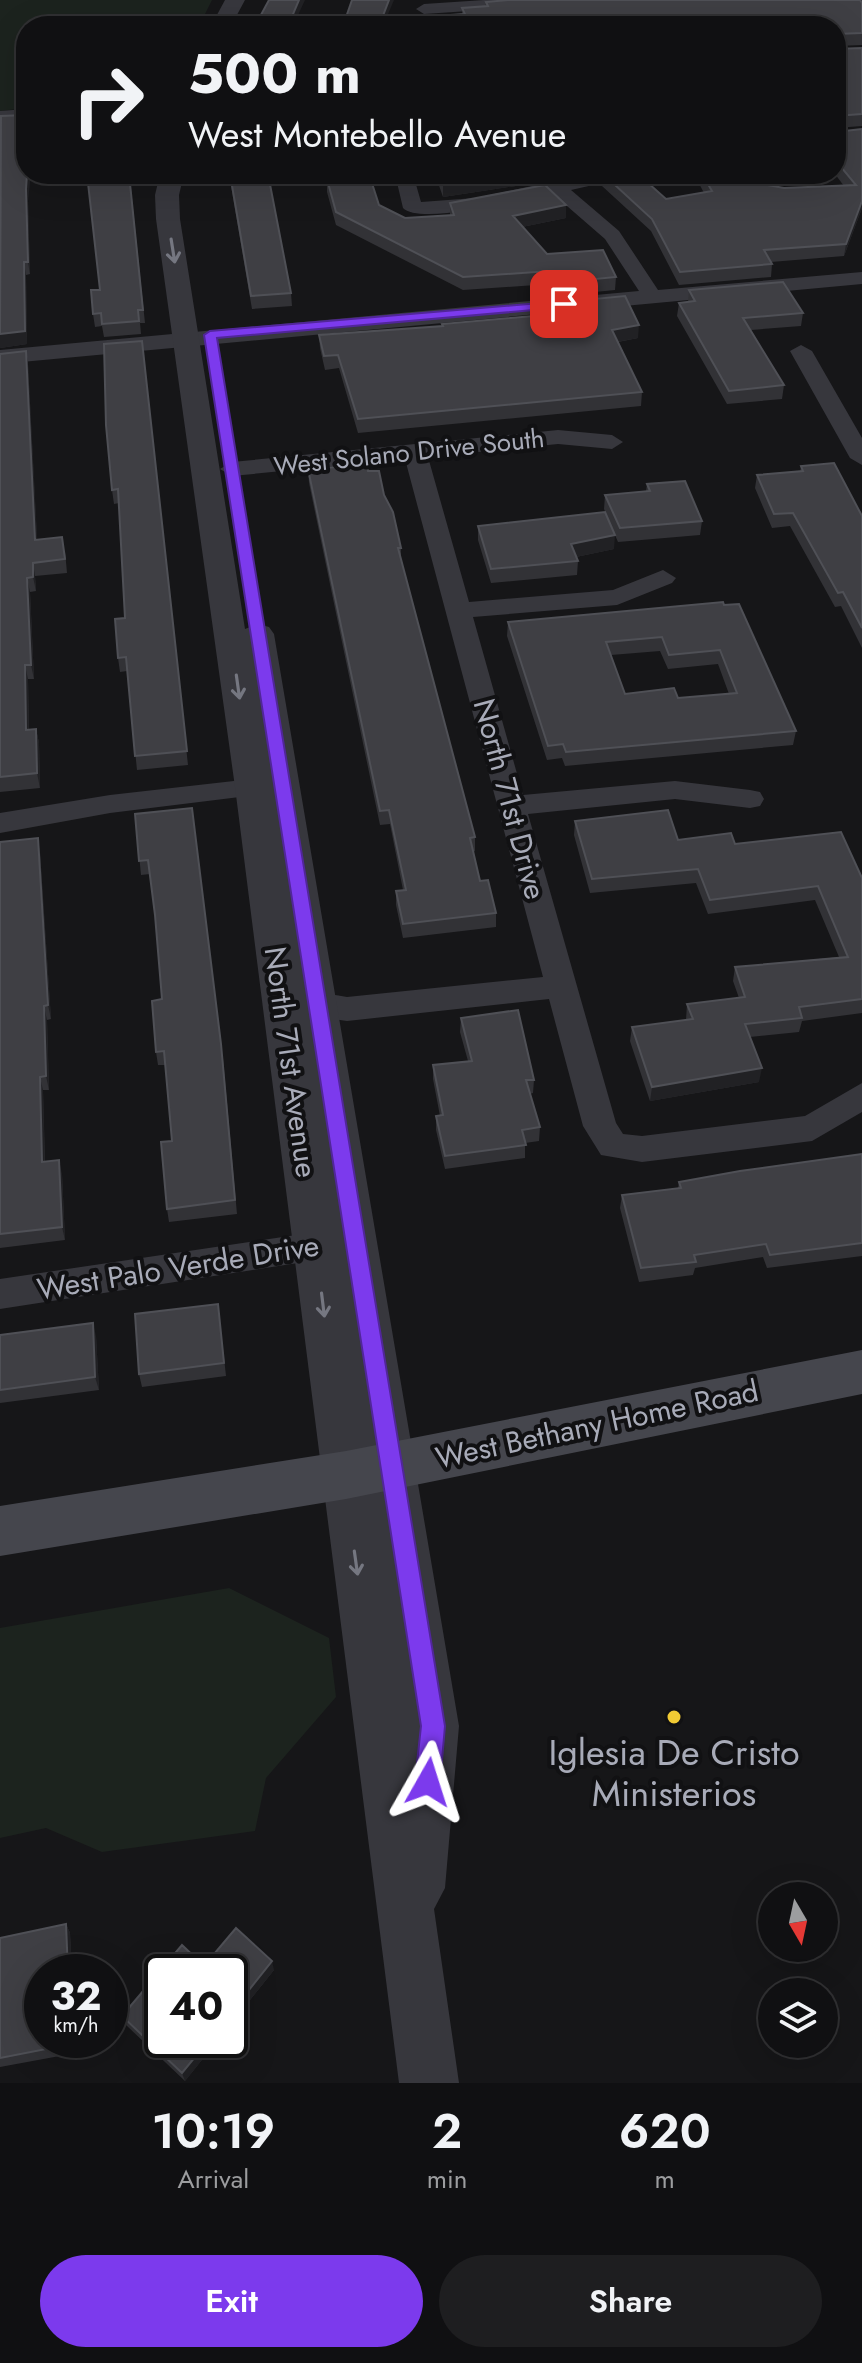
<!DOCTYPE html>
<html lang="en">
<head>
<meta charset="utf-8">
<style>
  :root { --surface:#101012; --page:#1e1e20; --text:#f1f3f6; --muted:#9c9d9f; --line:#303032; --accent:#7c3aed }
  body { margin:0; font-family:Jost,sans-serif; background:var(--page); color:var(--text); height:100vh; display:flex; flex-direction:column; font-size:30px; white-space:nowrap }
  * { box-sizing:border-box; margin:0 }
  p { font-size:26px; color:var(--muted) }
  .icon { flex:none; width:44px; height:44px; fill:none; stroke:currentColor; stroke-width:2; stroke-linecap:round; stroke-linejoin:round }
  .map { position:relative; height:2083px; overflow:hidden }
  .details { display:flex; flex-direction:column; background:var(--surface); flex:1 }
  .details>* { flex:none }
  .hud { position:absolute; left:16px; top:16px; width:830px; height:168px; border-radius:32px; box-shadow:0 8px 32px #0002,0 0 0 2px var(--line); background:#101012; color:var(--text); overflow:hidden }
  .needle { width:52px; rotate:171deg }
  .controls { position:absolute; left:758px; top:1882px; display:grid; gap:16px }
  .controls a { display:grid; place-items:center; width:80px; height:80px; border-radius:50%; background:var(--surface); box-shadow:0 8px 32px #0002,0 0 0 2px var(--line); font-size:40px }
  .speed { position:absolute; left:24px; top:1954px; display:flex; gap:16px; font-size:40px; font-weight:700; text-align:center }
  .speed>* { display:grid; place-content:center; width:104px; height:104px; border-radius:50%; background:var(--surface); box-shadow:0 8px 32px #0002,0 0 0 2px var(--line); line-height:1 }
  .speed small { font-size:20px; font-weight:400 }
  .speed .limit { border:4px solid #111; border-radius:12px; background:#fff; color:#111 }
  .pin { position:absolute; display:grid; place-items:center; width:68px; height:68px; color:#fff; margin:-34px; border-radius:16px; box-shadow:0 4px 12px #0006 }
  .me { position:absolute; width:88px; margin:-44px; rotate:6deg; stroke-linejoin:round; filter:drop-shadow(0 0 6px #0008) }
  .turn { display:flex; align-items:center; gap:28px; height:168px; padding:0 40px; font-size:36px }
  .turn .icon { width:104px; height:104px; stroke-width:2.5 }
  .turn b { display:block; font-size:56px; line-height:68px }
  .eta { display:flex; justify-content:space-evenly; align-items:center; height:136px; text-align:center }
  .eta b { font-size:48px; font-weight:600; line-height:56px }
  .cta { display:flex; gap:16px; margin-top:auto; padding:16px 40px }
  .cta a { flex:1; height:92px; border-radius:48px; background:var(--accent); color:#fff; font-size:32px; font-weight:600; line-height:92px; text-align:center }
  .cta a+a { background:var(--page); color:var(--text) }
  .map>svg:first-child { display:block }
  .green { fill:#1c231e }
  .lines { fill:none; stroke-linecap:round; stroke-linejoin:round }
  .minor { fill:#37373d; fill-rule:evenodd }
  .tertiary { fill:#37373d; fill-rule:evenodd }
  .secondary { fill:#45464d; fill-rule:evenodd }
  .wall { fill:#323236; fill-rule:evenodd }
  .shaded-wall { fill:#212124 }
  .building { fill:#3f3f44; stroke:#4f5056; stroke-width:2; fill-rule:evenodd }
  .oneway { stroke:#757781 }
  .route { fill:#7c3aed; stroke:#51269a; stroke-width:2 }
  .poi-dot { fill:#f2cb34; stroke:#111113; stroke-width:3 }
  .labels { text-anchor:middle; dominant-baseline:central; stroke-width:8; stroke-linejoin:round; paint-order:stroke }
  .far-street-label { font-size:26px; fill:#a8abb8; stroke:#111113 }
  .street-label { font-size:30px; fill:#a8abb8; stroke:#111113 }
  .near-poi-label { font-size:36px; fill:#a8abb8; stroke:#111113 }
</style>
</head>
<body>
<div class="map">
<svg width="862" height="2083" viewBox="0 0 862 2083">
  <rect width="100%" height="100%" fill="#161618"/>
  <!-- green -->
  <path class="green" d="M 0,0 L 212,0 L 199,26 L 26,26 L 26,108 L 0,111 Z
    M 229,1588 L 329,1638 L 336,1697 L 266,1778 L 255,1831 L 102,1852 L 46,1828 L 0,1838 L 0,1628 Z"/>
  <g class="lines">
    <!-- minor -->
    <path class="minor" d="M 484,0 L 564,0 L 556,5 L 424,14 L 416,9 L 424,4 Z
      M 26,109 L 26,119 L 0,121 L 0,111 Z
      M 395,174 L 413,174 L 421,202 L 475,198 L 590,174 L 626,174 L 624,178 L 571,190 L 619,231 L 658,290 L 862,272 L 862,284 L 0,364 L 0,350 L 639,291 L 605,239 L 552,193 C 526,199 420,226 403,208 Z
      M 775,174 L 794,174 L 794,175 L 785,181 Z
      M 801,345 L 812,351 L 862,438 L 862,465 L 850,458 L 790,351 Z
      M 558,430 L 612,435 L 623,442 L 612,449 L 558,444 L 428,457 L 469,602 L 613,590 L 663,570 L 676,578 L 672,583 L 617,605 L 473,617 L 523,795 L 675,781 L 750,790 L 760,792 L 764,799 L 760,806 L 750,808 L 675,799 L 528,814 L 616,1123 L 623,1134 L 642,1136 L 805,1116 L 862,1083 L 862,1112 L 812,1141 L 642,1162 L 601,1155 L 583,1126 L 549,999 L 347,1021 C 326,1017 303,1020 283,1014 L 278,1006 L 283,998 C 305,991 325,993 347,997 L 543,977 L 405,459 L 232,476 L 220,469 L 232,462 Z
      M 278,776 L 288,779 L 292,785 L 288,791 L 110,813 L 0,833 L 0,813 L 110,795 Z
      M 337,1229 L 349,1233 L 355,1243 L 349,1253 L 337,1257 L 0,1309 L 0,1279 Z"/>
    <!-- tertiary -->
    <path class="tertiary" d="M 225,0 L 245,0 L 231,26 L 211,26 Z
      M 160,174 L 184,174 L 179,195 L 180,219 L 245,629 L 258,624 L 269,627 L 274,634 L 459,1726 L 445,1888 L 434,1909 L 459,2083 L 399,2083 L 235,787 L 156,219 L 155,195 Z"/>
    <!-- secondary -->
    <path class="secondary" d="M 862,1350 L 862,1394 L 346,1499 L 0,1556 L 0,1506 L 346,1451 Z"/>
  </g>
  <!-- wall -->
  <path class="wall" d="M 508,0 L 862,0 L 862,45 L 836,46 L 836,26 L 437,26 L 437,16 L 462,15 L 462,8 L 485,7 L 486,2 Z
    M 862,48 L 862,126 L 836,128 L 836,49 Z
    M 0,123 L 28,201 L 30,274 L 26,275 L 27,344 L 0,348 Z
    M 862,129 L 862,208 L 844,256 L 771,262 L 772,264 L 771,277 L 679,285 L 651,231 L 602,186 L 602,174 L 666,199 L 704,193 L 694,174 L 738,174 L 741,180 L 784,188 L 844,186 L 835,174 L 836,174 L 836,132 Z
    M 229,174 L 268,174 L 291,293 L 292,306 L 252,309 Z
    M 329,174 L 369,174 L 379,205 L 405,218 L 450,215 L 450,203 L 566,218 L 522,227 L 547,254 L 616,277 L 615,290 L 555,296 L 550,284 L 463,290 L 336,225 L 327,192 L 327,179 L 331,179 Z
    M 435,174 L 529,174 L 529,184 L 443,197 Z
    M 130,179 L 145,323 L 140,323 L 141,334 L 104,337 L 102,326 L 95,327 L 93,314 Z
    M 689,290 L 803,313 L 801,326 L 751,330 L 784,385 L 782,399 L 727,404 L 677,316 L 679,303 L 688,302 Z
    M 563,302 L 638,338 L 618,342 L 642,392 L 641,406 L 358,433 L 339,368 L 325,370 L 320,348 L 319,335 L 442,327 L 442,324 L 563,314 Z
    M 142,341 L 188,765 L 137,770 L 127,671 L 120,672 L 118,658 L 125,618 L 119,503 L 114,504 L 112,490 Z
    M 26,351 L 28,364 L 37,540 L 65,551 L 67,573 L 35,576 L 36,591 L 30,592 L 34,679 L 28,679 L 29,730 L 36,729 L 39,743 L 40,788 L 0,792 L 0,354 Z
    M 801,466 L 862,516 L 862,648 L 841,606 L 835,607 L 790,526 L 772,528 L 755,488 L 757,475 L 800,472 Z
    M 308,469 L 368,471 L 384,495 L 401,548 L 401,560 L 475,837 L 475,851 L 473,852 L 480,881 L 496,913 L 496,927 L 403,938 L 396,905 L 396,891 L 403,890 L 390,824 L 380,825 L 309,483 Z
    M 647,484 L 702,521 L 700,535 L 618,542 L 604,509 L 605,495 L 646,491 Z
    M 478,526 L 614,549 L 576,557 L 578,561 L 577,575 L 491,583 L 478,540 Z
    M 723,602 L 796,731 L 793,745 L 565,766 L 562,758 L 547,760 L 507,636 L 508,622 ZM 660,651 L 668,669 L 718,664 L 729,694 L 678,698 L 625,694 L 611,655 Z
    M 135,814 L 223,1058 L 237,1214 L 169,1222 L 167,1209 L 172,1141 L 165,1065 L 158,1065 L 156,1052 L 162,999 L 155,915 L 150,874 L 141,875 Z
    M 575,821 L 678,840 L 735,844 L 862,878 L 862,1013 L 802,1021 L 799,1032 L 750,1037 L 759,1082 L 650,1101 L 630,1041 L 632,1027 L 686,1020 L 687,1004 L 739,998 L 733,981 L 735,967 L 839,957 L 815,900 L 708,914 L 696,883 L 590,893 L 574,835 Z
    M 0,842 L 40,852 L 51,1019 L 47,1020 L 49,1090 L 43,1090 L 45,1162 L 62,1174 L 65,1240 L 0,1248 Z
    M 461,1018 L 534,1080 L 533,1093 L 530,1094 L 540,1127 L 539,1141 L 525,1143 L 525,1158 L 445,1169 L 436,1130 L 436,1116 L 440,1116 L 433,1079 L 433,1065 L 468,1061 L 460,1032 Z
    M 862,1154 L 862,1256 L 767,1268 L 763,1257 L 695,1268 L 693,1275 L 639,1282 L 620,1208 L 622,1195 L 678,1188 L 679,1182 Z
    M 218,1304 L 226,1376 L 142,1387 L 139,1374 Z
    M 0,1335 L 96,1336 L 99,1390 L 0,1403 Z
    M 66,1924 L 70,1933 L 72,1972 L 42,1972 L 76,2040 L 76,2053 L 0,2067 L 0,1938 Z
    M 204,1966 L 274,1970 L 185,2081 L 126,2025 L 122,2016 Z"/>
  <!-- shaded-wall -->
  <path class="shaded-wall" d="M 299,0 L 305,0 L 293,26 L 288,26 Z
    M 389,0 L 394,0 L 383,26 L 379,26 Z
    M 27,174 L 31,174 L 28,201 L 30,274 L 28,262 L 26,189 Z
    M 512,174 L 529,174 L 529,184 L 443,197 L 443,185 Z
    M 862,201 L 862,208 L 844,256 L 846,244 Z
    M 566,205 L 566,218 L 512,229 L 513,216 Z
    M 24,262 L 26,275 L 27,344 L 0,348 L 0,334 Z
    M 639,325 L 638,338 L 611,343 L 612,330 Z
    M 26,351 L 28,364 L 38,554 L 35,540 Z
    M 615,535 L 614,549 L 571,558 L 571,544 Z
    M 33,563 L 35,576 L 36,591 L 33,577 Z
    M 27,578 L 30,592 L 34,679 L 31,665 Z
    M 25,665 L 28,679 L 29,744 L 26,730 Z
    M 36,729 L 39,743 L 40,788 L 37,773 Z
    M 38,838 L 40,852 L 51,1019 L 48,1005 Z
    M 44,1006 L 47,1020 L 49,1090 L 46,1076 Z
    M 762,1068 L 759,1082 L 650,1101 L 652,1087 Z
    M 40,1077 L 43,1090 L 45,1176 L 42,1162 Z
    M 59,1160 L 62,1174 L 65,1240 L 62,1227 Z
    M 93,1323 L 96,1336 L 99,1390 L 95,1377 Z
    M 66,1924 L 70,1933 L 72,1972 L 68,1972 Z
    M 272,1961 L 274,1970 L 230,2025 L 230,2014 Z
    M 72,2040 L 76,2040 L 76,2053 L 72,2044 Z
    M 209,2040 L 218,2040 L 185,2081 L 182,2073 Z"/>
  <!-- building -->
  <path class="building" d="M 269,0 L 299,0 L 288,26 L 255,26 Z
    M 352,0 L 389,0 L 379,26 L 343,26 Z
    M 508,0 L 860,0 L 862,3 L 862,33 L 836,34 L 836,26 L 441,26 L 437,16 L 465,14 L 462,8 L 488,6 L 486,2 Z
    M 862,48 L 862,114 L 836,116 L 836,49 Z
    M 26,115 L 26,174 L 27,174 L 26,189 L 28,262 L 24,262 L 25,331 L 0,334 L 1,116 Z
    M 862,129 L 862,201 L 846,244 L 764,250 L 772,264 L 680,272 L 652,219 L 603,174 L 638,174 L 666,199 L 712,191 L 702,174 L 738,174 L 741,180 L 784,188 L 856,185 L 836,161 L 836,132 Z
    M 87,174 L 129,174 L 143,310 L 138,310 L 139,321 L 102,324 L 101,313 L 93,314 L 91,290 L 100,290 Z
    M 230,174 L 268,174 L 291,293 L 251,296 Z
    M 332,174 L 369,174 L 379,205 L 405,218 L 454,215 L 450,203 L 545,185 L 566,205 L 513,216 L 547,254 L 603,250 L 616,277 L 555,283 L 550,271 L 463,277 L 336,212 L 327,179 L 334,179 Z
    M 439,174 L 512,174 L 443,185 Z
    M 783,282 L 803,313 L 743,318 L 784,385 L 729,391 L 679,303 L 695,301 L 689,290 Z
    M 625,296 L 639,325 L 612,330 L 642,392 L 358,419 L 338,355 L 324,356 L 319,335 L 443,326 L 442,324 L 568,313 L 563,302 Z
    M 142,341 L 187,751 L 135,756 L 126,657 L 118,658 L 115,619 L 125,618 L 118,489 L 112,490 L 106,425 L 104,344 Z
    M 26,351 L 35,540 L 62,537 L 65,559 L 33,563 L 33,577 L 27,578 L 31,665 L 25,665 L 26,730 L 36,729 L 37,773 L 0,777 L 0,354 Z
    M 834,463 L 862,516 L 862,628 L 843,592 L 838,593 L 793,513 L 774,514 L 757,475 L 803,471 L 801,466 Z
    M 367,465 L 368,471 L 379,471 L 384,495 L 393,512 L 401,548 L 398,548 L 475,837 L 470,838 L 480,881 L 488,880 L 496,913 L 403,924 L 396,891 L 406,890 L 389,810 L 380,811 L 308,469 Z
    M 685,481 L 702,521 L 620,528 L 605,495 L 650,491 L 647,484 Z
    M 605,512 L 615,535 L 571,544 L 578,561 L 491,569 L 478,526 Z
    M 723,602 L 724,605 L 739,604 L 796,731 L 566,752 L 563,744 L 548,746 L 508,622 ZM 662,637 L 669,655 L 720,650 L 737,693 L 678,698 L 674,688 L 625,694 L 606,642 Z
    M 192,808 L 221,1044 L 235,1200 L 167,1209 L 161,1142 L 172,1141 L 164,1051 L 156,1052 L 152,1001 L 162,999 L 155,915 L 148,860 L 139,861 L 135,814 Z
    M 668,810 L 678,840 L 731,833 L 735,844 L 841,832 L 862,878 L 862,999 L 799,1007 L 802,1018 L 745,1024 L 762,1068 L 652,1087 L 632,1027 L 693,1019 L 687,1004 L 745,997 L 735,967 L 848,957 L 818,886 L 710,900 L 698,869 L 592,879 L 575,821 Z
    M 38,838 L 48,1005 L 44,1006 L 46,1076 L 40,1077 L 42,1162 L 59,1160 L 62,1227 L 0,1234 L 0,842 Z
    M 518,1010 L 534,1080 L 526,1080 L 540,1127 L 522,1130 L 526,1145 L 445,1156 L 436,1116 L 443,1115 L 433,1065 L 472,1061 L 461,1018 Z
    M 862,1154 L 862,1243 L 770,1255 L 766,1244 L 694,1255 L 696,1262 L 641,1268 L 622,1195 L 681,1188 L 679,1182 L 740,1171 Z
    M 218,1304 L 224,1363 L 139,1374 L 135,1314 Z
    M 93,1323 L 95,1377 L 0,1390 L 0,1335 Z
    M 66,1924 L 68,1972 L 42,1972 L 42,2040 L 72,2040 L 72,2044 L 0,2058 L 0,1938 Z
    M 236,1928 L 272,1961 L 230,2014 L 230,1972 L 162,1972 L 162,2040 L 209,2040 L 182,2073 L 122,2016 L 182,1945 L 204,1966 Z"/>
  <!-- one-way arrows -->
  <defs><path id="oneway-shaft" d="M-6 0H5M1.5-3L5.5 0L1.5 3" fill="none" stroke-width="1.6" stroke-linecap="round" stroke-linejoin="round" transform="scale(2)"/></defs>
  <g class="oneway">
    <use href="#oneway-shaft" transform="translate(173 251) rotate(81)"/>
    <use href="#oneway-shaft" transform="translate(238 687) rotate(82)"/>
    <use href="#oneway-shaft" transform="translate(323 1305) rotate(83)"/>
    <use href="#oneway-shaft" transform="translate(356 1563) rotate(82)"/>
  </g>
  <!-- route -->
  <path class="route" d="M 564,301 L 570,304 L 568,307 L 217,338 L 445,1726 L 440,1782 L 436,1791 L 428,1794 L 419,1791 L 415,1782 L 421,1726 L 204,335 L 210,331 Z"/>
  <!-- markers -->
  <circle class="poi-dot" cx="674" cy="1717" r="8"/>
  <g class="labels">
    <!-- far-street labels -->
    <g class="far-street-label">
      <text transform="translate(409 452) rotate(-6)">West Solano Drive South</text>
    </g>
    <!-- street labels -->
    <g class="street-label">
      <text transform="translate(510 799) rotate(75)">North 71st Drive</text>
      <text transform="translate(291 1062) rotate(82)">North 71st Avenue</text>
      <text transform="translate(178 1267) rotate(-9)">West Palo Verde Drive</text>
      <text transform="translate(597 1424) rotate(-12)">West Bethany Home Road</text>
    </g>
    <!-- near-poi labels -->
    <g class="near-poi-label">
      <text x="674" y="1752">Iglesia De Cristo<tspan x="674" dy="41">Ministerios</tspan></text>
    </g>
  </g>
</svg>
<div class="controls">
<a><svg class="needle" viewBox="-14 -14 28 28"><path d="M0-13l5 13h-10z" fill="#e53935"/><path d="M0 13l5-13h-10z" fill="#9c9d9f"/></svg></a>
<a><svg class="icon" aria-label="layers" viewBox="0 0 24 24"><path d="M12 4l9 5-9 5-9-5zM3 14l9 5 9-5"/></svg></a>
</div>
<div class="speed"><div>32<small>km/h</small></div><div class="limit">40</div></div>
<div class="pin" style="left:564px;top:304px;background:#d93025"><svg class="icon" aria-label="arrive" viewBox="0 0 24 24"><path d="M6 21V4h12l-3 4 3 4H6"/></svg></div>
<svg class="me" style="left:428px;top:1782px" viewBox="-20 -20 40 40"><path d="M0-17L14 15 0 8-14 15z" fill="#7c3aed" stroke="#fff" stroke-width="4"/></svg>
<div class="hud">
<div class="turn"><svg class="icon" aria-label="right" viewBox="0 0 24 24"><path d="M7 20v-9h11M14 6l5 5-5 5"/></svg><div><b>500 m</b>West Montebello Avenue</div></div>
</div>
</div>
<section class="details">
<div class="eta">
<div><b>10:19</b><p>Arrival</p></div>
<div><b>2</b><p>min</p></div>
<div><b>620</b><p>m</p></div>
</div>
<div class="cta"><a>Exit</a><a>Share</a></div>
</section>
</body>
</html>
